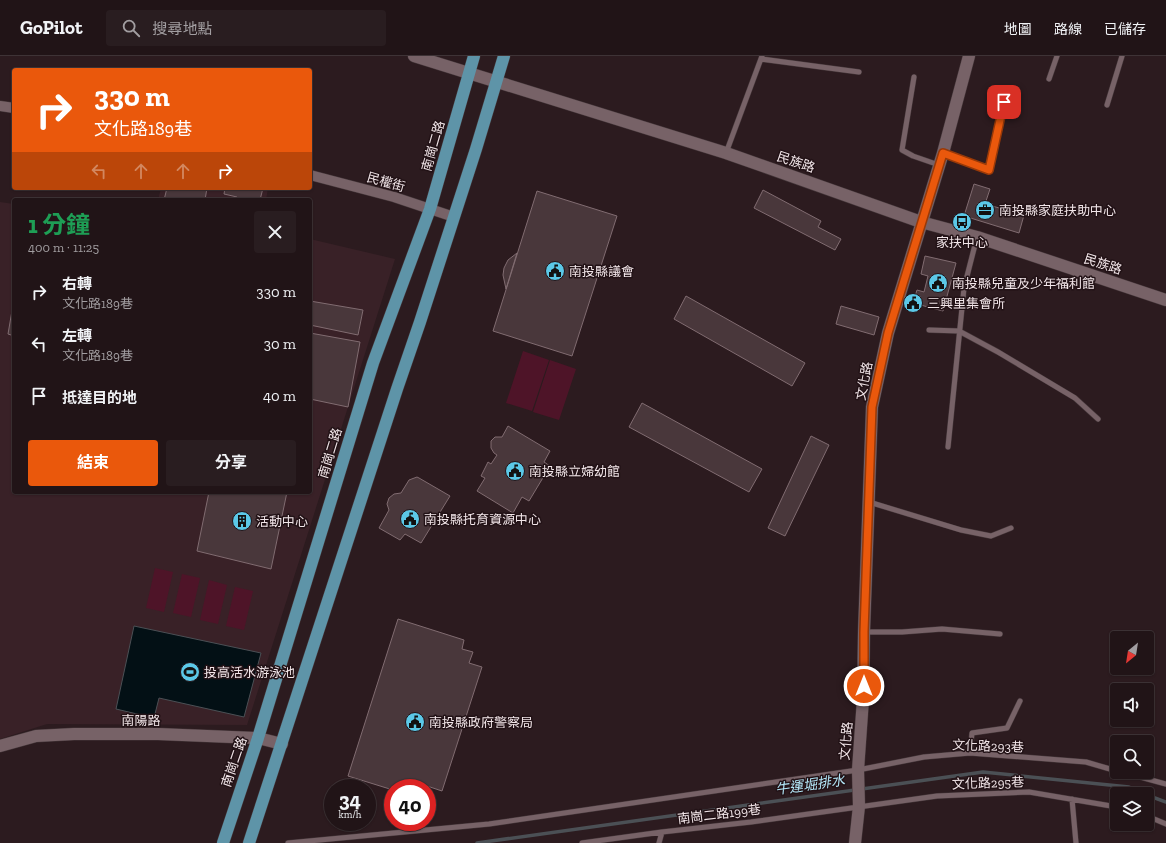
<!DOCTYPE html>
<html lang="zh-TW">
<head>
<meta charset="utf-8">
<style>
  :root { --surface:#211417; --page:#291d20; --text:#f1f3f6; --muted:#a29ea1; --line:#3e3336; --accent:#ea580c }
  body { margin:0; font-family:"Zilla Slab","Noto Sans TC",serif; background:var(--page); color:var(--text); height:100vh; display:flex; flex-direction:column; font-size:15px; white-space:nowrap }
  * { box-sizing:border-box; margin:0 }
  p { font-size:13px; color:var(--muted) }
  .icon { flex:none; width:22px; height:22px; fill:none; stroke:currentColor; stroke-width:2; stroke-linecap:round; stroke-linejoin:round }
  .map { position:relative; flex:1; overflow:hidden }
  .details { position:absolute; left:12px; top:142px; width:300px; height:296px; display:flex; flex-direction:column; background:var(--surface); border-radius:4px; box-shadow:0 1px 3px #0004,0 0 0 1px var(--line) }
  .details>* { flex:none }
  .top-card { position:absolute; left:12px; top:12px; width:300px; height:122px; border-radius:4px; box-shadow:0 1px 3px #0004,0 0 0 1px var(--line); background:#ea580c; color:#fff; overflow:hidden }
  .needle { width:26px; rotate:210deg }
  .fabs { position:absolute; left:1110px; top:575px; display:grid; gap:8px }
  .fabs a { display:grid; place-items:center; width:44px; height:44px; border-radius:4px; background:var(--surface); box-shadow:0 1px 3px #0004,0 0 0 1px var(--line); font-size:20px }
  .speed { position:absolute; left:324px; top:723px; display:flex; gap:8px; font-size:20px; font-weight:700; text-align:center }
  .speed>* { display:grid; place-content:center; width:52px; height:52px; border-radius:50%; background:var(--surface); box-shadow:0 1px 3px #0004,0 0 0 1px var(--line); line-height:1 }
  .speed small { font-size:10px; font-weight:400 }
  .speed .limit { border:6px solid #d22; background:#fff; color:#111 }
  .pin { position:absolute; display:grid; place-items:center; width:34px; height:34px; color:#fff; margin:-17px; border-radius:8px; box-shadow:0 2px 6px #0006 }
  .me { position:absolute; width:44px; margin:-22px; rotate:0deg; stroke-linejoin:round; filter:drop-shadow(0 0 3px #0008) }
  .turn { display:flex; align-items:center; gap:14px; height:84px; padding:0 16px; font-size:18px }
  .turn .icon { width:52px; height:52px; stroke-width:2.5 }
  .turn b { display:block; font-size:28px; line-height:34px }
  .lanes { display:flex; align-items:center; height:38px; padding:0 16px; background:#0003; justify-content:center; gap:20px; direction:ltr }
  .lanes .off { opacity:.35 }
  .round { display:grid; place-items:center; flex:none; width:42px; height:42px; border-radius:4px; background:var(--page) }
  .overview { display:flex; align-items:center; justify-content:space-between; height:68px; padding:0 16px }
  h1 { font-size:24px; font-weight:700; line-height:30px; color:#1e9e55 }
  .action { display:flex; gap:8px; margin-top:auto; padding:8px 16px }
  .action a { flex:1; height:46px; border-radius:4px; background:var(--accent); color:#fff; font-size:16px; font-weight:700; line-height:46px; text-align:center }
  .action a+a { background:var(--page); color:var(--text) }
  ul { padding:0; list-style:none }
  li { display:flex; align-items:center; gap:12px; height:52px; padding:0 16px }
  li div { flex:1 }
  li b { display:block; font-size:15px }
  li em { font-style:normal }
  header { display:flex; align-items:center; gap:24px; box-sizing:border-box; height:56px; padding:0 20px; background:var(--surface); border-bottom:1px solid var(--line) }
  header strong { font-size:19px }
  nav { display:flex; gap:22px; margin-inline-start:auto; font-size:14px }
  .search { width:280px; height:36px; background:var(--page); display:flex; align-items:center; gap:10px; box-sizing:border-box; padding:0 14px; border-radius:4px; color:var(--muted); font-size:15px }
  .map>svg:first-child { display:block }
  .built { fill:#392127 }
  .green { fill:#4e1428 }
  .water { fill:#031015; stroke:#4b5055 }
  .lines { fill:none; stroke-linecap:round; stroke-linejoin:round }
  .stream { stroke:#4b5055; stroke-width:3.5 }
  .building { fill:#49373b; stroke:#816c71 }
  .lane-casing { stroke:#45373a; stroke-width:6 }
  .street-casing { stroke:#45373a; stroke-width:11 }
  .secondary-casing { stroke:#45373a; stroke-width:13 }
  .primary-casing { stroke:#45373a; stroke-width:13 }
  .lane { stroke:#776267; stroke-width:5 }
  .street { stroke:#776267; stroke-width:10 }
  .secondary { stroke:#776267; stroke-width:12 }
  .primary { stroke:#5e94a8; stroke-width:12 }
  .route-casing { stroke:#983908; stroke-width:10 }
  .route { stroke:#ea580c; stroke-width:7 }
  .labels { text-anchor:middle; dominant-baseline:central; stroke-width:3; stroke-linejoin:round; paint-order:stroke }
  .street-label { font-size:13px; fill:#f2e6e9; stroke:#221216 }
  .poi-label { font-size:13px; fill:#f2e6e9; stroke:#221216; text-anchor:start }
  .water-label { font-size:14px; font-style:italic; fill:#b3e7f8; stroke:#221216 }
</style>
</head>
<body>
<header>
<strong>GoPilot</strong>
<div class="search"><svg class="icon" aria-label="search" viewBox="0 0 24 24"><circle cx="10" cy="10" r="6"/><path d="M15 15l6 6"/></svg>搜尋地點</div>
<nav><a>地圖</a><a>路線</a><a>已儲存</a></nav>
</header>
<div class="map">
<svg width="1166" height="787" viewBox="0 0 1166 787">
  <rect width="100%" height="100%" fill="#2c1b1f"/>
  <!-- built -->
  <path class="built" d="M 161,132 L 268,132 L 266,144 L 158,144 Z
    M 0,146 L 14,148 L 14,436 L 310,436 L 310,183 L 395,203 L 247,669 L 47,668 L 0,683 Z"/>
  <!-- green -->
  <path class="green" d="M 523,295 L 549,304 L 532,355 L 506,347 Z
    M 550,304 L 576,313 L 559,364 L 533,356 Z
    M 155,512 L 173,516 L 164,556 L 146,552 Z
    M 182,518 L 200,522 L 191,561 L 173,557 Z
    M 209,524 L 227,529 L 218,568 L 200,564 Z
    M 235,531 L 253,535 L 244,574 L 226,570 Z"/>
  <!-- water -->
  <path class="water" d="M 134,570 L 261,597 L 244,661 L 159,642 L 154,662 L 116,653 Z"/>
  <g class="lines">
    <!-- stream -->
    <path class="stream" d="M 1147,739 L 1166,746
      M 477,787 L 983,716 L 1129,731 L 1146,738"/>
  </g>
  <!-- building -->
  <path class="building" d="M 974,128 L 990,133 L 985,148 L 1024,159 L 1019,177 L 964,160 Z
    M 167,132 L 207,132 L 205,144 L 164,144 Z
    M 225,132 L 263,132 L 260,144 L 236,144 L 237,141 L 224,138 Z
    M 763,134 L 821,165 L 818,171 L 841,183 L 835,194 L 754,152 Z
    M 537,135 L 617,160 L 572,300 L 493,275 Z
    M 517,197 L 506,233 L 503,219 L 504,212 L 508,204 Z
    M 925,200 L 956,207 L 943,255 L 913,247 L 917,234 L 924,236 L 928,220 L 921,218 Z
    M 686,240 L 805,307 L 792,330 L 674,263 Z
    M 14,243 L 14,280 L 8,278 Z
    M 310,245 L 363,254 L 358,279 L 310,269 Z
    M 841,250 L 879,261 L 874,279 L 836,268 Z
    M 310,277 L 360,286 L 348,351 L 310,343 Z
    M 642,347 L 762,413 L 749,436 L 629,371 Z
    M 508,370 L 550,395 L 544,406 L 550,410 L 529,445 L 522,441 L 513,457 L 477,435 L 485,422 L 481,420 L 488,406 L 491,408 L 497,399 L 494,397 L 491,392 L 491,385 L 495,381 L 502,381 Z
    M 811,380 L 829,389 L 785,480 L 768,472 Z
    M 417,421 L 419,422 L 450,440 L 421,487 L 405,478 L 400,484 L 379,472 L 389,454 L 387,448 L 389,442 L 394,438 L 401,437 L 409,424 Z
    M 209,436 L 287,436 L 271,513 L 197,495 Z
    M 398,563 L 464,584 L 462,593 L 473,596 L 469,607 L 482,611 L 442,735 L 427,730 L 426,732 L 393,732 L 393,734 L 348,720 Z"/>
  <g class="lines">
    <!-- lane casing -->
    <g class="lane-casing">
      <path id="lane" d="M 761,3 L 859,16
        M 914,21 L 902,94 L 913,100 L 939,109
        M 1049,23 L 1057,0
        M 1107,49 L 1122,0
        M 726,97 L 762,0
        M 943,97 L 989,114 L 1007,32
        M 929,274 L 959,275 L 998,296 L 1075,342 L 1098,363
        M 948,391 L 964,232 L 977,181
        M 869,446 L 961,474 L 991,480 L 1011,472
        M 865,576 L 902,576 L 942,573 L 1000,578
        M 970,697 L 972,677 L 1007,672 L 1020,645
        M 1122,716 L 1166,728
        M 1072,743 L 1076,787
        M 1147,760 L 1166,768
        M 288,787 L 489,768 L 858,714 L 924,701 L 970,697 L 1086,706 L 1117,715
        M 582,787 L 662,776 L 751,766 L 937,740 L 1029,736 L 1117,751
        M 659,787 L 662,776"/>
    </g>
    <!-- street casing -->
    <g class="street-casing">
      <path id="street" d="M 0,50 L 14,52
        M 310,119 L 394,141 L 454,161"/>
    </g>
    <!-- secondary casing -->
    <g class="secondary-casing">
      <path id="secondary" d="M 414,0 L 726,97 L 921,166 L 977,181 L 1166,244
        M 0,690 L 36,680 L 74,678 L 158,678 L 258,682 L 282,688
        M 855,787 L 859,750 L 858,714 L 863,643 L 864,576 L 872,351 L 888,277 L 943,97 L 969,0"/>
    </g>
    <!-- primary casing -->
    <g class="primary-casing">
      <path id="primary" d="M 223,787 L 258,682 L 373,307 L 430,153 L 474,0
        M 249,787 L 397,333 L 420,266 L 476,93 L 504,0"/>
    </g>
    <!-- lane -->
    <use href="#lane" class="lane"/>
    <!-- street -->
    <use href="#street" class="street"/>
    <!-- secondary -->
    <use href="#secondary" class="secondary"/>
    <!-- primary -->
    <use href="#primary" class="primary"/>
  </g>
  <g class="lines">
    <!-- route casing -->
    <g class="route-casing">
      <path id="route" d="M 864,630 L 864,576 L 872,351 L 888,277 L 943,97 L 989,114 L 1004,46"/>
    </g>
    <!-- route -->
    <use href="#route" class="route"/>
  </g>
  <!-- icons -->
  <defs>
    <g id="office-disc" transform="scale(1)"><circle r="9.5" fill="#5bc8e7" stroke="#221216"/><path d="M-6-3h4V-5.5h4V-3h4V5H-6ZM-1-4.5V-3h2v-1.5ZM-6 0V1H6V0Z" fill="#111"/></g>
    <g id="bus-disc" transform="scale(1)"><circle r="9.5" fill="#5bc8e7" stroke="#221216"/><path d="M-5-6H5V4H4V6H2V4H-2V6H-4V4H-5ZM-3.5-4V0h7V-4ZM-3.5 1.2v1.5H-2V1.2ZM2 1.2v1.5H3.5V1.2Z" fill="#111"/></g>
    <g id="civic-disc" transform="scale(1)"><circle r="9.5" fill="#5bc8e7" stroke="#221216"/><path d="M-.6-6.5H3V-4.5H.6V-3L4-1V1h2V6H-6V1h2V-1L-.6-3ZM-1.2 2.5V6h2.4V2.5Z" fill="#111"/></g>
    <g id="building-disc" transform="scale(1)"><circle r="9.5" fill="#5bc8e7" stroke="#221216"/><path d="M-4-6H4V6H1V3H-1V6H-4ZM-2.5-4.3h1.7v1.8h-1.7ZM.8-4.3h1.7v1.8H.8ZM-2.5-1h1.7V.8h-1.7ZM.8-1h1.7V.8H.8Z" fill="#111"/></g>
    <g id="stadium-disc" transform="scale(1)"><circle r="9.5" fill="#5bc8e7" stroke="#221216"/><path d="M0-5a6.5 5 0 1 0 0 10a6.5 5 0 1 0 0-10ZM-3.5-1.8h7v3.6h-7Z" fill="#111"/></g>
  </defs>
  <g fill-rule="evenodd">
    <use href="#office-disc" x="985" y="154"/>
    <use href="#bus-disc" x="962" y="166"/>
    <use href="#civic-disc" x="555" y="215"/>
    <use href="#civic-disc" x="938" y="227"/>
    <use href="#civic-disc" x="913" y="247"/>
    <use href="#civic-disc" x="515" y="415"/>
    <use href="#civic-disc" x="410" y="463"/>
    <use href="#building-disc" x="242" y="465"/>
    <use href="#stadium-disc" x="190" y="616"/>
    <use href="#civic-disc" x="415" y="666"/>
  </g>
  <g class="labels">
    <!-- street labels -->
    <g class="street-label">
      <text transform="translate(433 90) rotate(-74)">南崗二路</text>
      <text transform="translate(796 106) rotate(19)">民族路</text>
      <text transform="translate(386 126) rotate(16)">民權街</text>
      <text transform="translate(1103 208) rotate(18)">民族路</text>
      <text transform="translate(864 325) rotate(-79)">文化路</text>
      <text transform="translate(330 397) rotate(-73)">南崗二路</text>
      <text x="141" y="664">南陽路</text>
      <text transform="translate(846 685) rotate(-85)">文化路</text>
      <text transform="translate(988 690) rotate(2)">文化路293巷</text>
      <text transform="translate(234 706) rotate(-71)">南崗二路</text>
      <text transform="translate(988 727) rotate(-2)">文化路295巷</text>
      <text transform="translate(719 758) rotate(-7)">南崗二路199巷</text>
    </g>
    <!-- poi labels -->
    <g class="poi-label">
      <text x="999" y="154">南投縣家庭扶助中心</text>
      <text x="962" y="186" text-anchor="middle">家扶中心</text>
      <text x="569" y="215">南投縣議會</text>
      <text x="952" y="227">南投縣兒童及少年福利館</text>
      <text x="927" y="247">三興里集會所</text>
      <text x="529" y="415">南投縣立婦幼館</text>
      <text x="424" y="463">南投縣托育資源中心</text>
      <text x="256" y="465">活動中心</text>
      <text x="204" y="616">投高活水游泳池</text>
      <text x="429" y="666">南投縣政府警察局</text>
    </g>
    <!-- water labels -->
    <g class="water-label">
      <text transform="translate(810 729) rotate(-8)">牛運堀排水</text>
    </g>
  </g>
</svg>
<div class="fabs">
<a><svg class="needle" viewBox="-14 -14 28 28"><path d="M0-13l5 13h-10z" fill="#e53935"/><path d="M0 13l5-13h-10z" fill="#a29ea1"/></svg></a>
<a><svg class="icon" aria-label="sound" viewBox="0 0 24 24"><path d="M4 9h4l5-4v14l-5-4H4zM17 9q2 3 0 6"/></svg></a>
<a><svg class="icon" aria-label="search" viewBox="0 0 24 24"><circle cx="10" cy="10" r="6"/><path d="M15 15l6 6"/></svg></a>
<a><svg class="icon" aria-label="layers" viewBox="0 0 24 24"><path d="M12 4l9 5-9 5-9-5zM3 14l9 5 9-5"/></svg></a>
</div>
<div class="speed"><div>34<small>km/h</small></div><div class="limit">40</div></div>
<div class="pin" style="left:1004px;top:46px;background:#d93025"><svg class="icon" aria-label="arrive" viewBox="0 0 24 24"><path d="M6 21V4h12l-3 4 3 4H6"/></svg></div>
<svg class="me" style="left:864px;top:630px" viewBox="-20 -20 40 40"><circle r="17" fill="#ea580c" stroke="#fff" stroke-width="3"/><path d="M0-11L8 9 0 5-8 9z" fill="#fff"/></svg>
<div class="top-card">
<div class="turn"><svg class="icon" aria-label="right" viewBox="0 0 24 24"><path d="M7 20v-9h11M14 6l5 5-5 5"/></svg><div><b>330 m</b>文化路189巷</div></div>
<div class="lanes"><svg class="icon off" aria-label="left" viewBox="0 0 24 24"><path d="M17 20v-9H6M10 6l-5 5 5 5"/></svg><svg class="icon off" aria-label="ahead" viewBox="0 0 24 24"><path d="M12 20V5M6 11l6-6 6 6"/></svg><svg class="icon off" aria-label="ahead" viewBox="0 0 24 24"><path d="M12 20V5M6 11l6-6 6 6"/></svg><svg class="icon" aria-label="right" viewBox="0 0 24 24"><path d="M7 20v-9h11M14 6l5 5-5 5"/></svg></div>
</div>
<section class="details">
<div class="overview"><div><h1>1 分鐘</h1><p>400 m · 11:25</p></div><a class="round"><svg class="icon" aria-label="close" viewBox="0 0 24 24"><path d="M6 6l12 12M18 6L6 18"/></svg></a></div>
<ul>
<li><svg class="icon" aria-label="right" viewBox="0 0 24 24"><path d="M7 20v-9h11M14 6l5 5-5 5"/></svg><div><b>右轉</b><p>文化路189巷</p></div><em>330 m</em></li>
<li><svg class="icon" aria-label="left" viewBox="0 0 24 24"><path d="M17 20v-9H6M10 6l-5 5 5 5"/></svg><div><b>左轉</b><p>文化路189巷</p></div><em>30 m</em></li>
<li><svg class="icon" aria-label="arrive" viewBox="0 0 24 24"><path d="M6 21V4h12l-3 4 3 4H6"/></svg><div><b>抵達目的地</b></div><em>40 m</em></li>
</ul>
<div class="action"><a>結束</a><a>分享</a></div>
</section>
</div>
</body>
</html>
